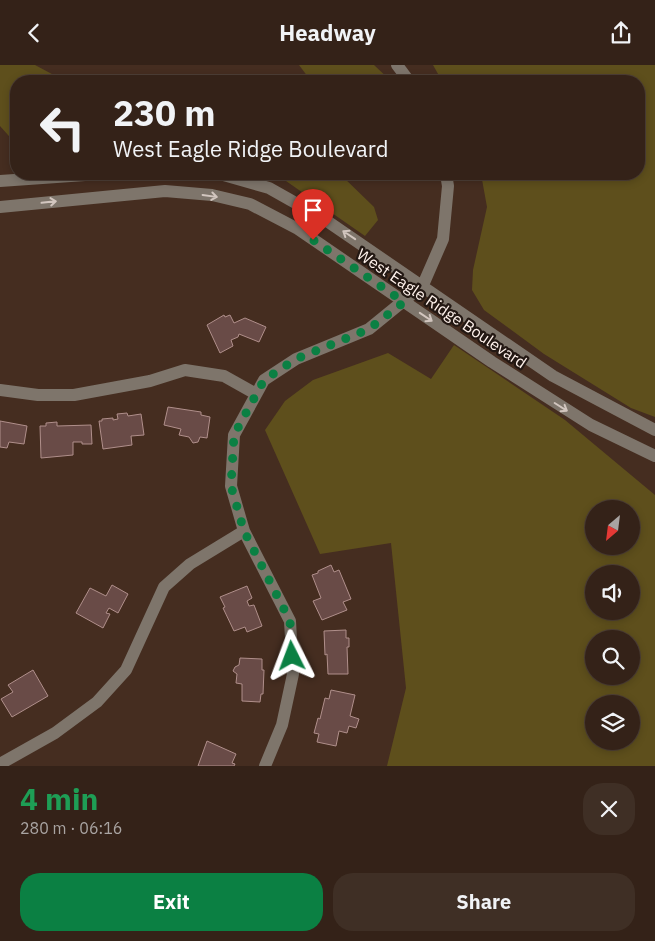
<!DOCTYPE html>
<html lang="en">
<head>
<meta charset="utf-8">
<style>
  :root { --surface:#342218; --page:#3f2f25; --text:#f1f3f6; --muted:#a9a4a2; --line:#4e3f37; --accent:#0b8043 }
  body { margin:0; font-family:"IBM Plex Sans",sans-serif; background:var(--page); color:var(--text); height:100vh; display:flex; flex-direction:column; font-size:19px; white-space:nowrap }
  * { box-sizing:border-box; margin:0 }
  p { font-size:16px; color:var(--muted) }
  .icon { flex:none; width:28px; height:28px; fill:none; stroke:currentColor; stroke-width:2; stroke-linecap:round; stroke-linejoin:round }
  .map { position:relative; height:701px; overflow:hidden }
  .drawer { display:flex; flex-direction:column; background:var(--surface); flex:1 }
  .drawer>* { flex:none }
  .banner { position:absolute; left:10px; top:10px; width:635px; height:105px; border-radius:20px; box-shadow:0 2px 8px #0003,0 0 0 1px var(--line); background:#342218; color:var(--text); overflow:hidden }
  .needle { width:32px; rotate:208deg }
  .tools { position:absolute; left:585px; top:435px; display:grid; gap:10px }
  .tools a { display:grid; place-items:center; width:55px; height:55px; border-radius:50%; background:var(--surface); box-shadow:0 2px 8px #0003,0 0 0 1px var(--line); font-size:25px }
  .pin { position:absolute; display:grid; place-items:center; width:42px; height:42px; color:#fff; margin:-51px -21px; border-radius:50% 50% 50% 0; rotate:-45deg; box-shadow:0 0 5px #0007 }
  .pin .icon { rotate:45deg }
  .me { position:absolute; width:55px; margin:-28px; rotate:357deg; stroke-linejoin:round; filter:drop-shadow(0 0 4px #0008) }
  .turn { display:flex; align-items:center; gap:18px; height:105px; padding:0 20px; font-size:22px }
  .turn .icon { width:65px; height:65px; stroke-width:2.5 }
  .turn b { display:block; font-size:35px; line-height:42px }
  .round { display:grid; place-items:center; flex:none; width:52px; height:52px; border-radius:20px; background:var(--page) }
  .head { display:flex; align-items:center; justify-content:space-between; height:85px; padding:0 20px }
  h1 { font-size:30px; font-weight:800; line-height:38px; color:#1e9e55 }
  .button { display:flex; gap:10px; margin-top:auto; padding:10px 20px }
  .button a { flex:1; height:58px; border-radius:20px; background:var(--accent); color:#fff; font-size:20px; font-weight:800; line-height:58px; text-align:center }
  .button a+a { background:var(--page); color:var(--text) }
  header { display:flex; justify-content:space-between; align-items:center; height:65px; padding:0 20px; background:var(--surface); font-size:22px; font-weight:800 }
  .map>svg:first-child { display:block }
  .green { fill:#5e4f1c; fill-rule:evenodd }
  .building { fill:#694b47; stroke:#b08f8b }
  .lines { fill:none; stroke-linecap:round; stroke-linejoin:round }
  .minor { stroke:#7e756b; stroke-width:12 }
  .oneway { stroke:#d2c6bf }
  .route { stroke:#0b8043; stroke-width:9; stroke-dasharray:0 16.2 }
  .labels { text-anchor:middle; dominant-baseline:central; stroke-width:4.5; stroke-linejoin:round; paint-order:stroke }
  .street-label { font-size:16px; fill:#fff2ec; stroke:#231813 }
</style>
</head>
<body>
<header><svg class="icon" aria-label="back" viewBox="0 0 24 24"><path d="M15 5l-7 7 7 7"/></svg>Headway<svg class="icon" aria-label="share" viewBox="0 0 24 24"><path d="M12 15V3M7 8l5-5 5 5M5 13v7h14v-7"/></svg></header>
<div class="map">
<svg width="655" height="701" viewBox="0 0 655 701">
  <rect width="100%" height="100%" fill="#452d20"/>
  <!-- green -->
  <path class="green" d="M 0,0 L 35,0 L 65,16 L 16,16 L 16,79 L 0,61 Z
    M 299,0 L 374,0 L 391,16 L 311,16 Z
    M 433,0 L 655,0 L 655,352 L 631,343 L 544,289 L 484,245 L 472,225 L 473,205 L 487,142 L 481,109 L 639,109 L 639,16 L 442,16 Z
    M 265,109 L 340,109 L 374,142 L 378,155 L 365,171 L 286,116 Z
    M 454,280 L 565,355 L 655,430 L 655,701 L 387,701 L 406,623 L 391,478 L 320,489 L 265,365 L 285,336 L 313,315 L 388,288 L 431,314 ZM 594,444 L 631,444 L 631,481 L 594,481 ZM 594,509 L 631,509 L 631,546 L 594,546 ZM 594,574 L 631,574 L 631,611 L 594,611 ZM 594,639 L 631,639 L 631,676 L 594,676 Z"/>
  <!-- building -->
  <path class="building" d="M 224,250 L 225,252 L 230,250 L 234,258 L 245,253 L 266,262 L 259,277 L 239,269 L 238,272 L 231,275 L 233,281 L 220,288 L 207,260 Z
    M 168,342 L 201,347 L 201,350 L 210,352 L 207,373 L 200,372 L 198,377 L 193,378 L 189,372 L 179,370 L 181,364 L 164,360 Z
    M 127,348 L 128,351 L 141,349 L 144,370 L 131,371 L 132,380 L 103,384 L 99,356 L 102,356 L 102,354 L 113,353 L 113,355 L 118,354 L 117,349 Z
    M 0,356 L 27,361 L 24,379 L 9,377 L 7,383 L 0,382 Z
    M 57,357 L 57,361 L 91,360 L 92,379 L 82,379 L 82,377 L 73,377 L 73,390 L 41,393 L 40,361 L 46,361 L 46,358 Z
    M 331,500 L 334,507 L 339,505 L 351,534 L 343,537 L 347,545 L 322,555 L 313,536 L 321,533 L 312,510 L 318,508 L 318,506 Z
    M 112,520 L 128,529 L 118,548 L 109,543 L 106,548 L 110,549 L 103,563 L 76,548 L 90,523 L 106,531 Z
    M 247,521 L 252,533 L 247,536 L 249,541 L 254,540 L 262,561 L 247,567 L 245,562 L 234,566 L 223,543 L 225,542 L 220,532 Z
    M 346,565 L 346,573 L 349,573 L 349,582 L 347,582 L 348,609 L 328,609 L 327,589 L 325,590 L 324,566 Z
    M 240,593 L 262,594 L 262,605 L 264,605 L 263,629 L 261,629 L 260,637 L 242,636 L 242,619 L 236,618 L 237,609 L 233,606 L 235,602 L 239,600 Z
    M 33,605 L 48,631 L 12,652 L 1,634 L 13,627 L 8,620 Z
    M 331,625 L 355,630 L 350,651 L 359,654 L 356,663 L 349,661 L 347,668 L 339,666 L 336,681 L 317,677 L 319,669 L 314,668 L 318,653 L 320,654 L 325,633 L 329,634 Z
    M 207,676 L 236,689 L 232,698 L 235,699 L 234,701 L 198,701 Z"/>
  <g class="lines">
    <!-- minor -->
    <path class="minor" d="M 397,0 L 409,16
      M 220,109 L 269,123 L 324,154 L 553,311 L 655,365
      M 0,116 L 99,109
      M 0,142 L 165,126 L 212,130 L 250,139 L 298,164 L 492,297 L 591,360 L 655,391
      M 0,325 L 38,330 L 74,330 L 150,316 L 185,305 L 224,311 L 256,329
      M 0,699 L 55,668 L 97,637 L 126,605 L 164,522 L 190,499 L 244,466
      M 265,701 L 282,660 L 293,609 L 290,556 L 244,466 L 231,421 L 234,370 L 264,315 L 296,294 L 369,264 L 423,220 L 443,174 L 448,121 L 446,109"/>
  </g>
  <!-- one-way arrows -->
  <defs><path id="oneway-shaft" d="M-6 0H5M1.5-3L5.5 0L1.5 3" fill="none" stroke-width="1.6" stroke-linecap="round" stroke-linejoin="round" transform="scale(1.25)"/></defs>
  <g class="oneway">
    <use href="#oneway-shaft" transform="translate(210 131) rotate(8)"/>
    <use href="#oneway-shaft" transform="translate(49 137) rotate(-6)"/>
    <use href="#oneway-shaft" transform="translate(349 170) rotate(-146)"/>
    <use href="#oneway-shaft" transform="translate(426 252) rotate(34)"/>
    <use href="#oneway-shaft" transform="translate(561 342) rotate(32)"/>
  </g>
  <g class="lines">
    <!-- route -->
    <path class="route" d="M 292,591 L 290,556 L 244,466 L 231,421 L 234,370 L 264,315 L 296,294 L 369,264 L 404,237 L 313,175"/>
  </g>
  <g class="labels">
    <!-- street labels -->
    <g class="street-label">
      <text transform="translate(442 243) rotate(34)">West Eagle Ridge Boulevard</text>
    </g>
  </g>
</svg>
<div class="tools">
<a><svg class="needle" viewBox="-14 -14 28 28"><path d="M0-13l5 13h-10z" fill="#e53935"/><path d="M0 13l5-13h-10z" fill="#a9a4a2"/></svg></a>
<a><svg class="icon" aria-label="sound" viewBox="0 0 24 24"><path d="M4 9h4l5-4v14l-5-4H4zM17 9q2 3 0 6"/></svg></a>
<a><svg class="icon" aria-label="search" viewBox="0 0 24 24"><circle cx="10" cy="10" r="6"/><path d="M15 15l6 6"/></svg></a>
<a><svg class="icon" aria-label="layers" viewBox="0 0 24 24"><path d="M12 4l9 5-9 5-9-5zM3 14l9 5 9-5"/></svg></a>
</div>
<div class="pin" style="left:313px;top:175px;background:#d93025"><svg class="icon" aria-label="arrive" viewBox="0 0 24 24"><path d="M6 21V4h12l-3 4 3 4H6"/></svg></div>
<svg class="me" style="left:292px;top:591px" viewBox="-20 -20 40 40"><path d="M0-17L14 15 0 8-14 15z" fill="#0b8043" stroke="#fff" stroke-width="4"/></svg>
<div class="banner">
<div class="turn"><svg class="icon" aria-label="left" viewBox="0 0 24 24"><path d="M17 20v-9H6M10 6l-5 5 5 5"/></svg><div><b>230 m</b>West Eagle Ridge Boulevard</div></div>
</div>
</div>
<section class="drawer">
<div class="head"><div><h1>4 min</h1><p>280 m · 06:16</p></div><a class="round"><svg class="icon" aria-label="close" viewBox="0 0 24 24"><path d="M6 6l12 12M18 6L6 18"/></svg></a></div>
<div class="button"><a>Exit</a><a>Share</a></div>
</section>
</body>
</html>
